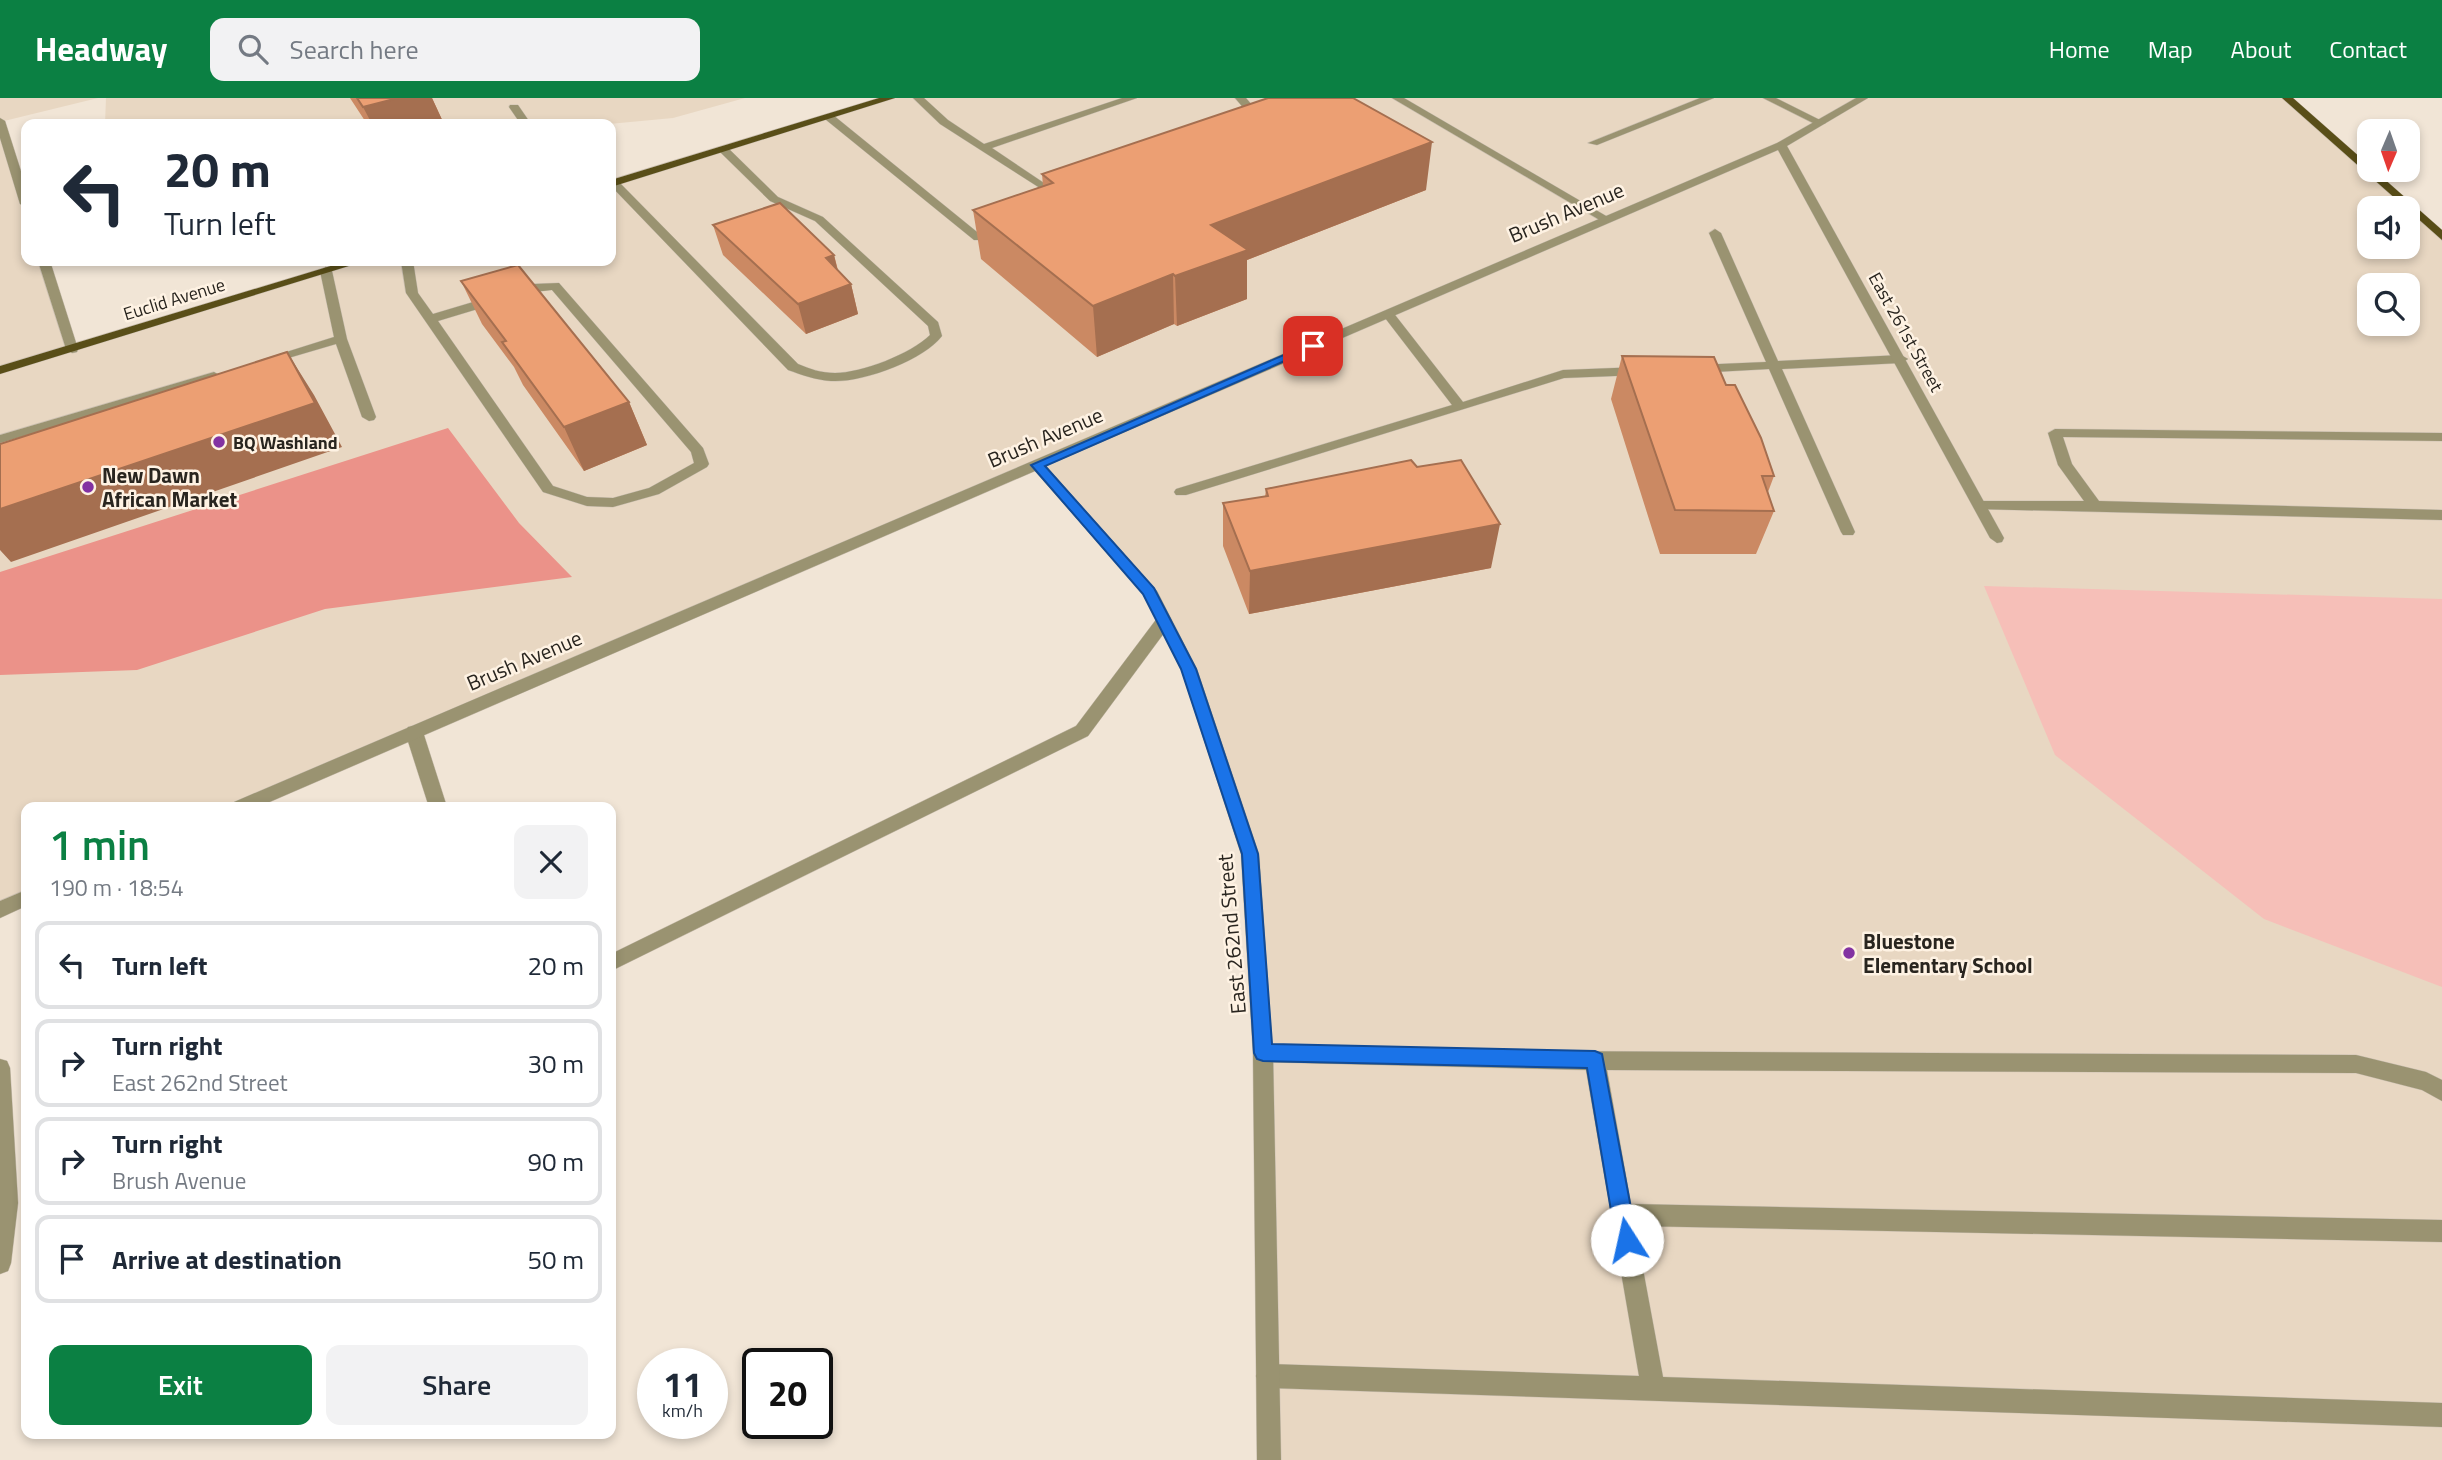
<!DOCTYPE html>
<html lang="en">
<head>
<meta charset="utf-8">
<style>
  :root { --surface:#fff; --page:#f2f2f3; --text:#1f2937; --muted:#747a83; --line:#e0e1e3; --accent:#0b8043 }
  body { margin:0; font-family:"Titillium Web",sans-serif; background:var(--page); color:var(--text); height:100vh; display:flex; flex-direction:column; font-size:26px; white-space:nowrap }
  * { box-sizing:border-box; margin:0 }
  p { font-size:23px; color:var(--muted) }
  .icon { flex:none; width:38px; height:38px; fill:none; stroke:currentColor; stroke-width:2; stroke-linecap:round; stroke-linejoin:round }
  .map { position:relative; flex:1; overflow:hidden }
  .drawer { position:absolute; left:21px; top:704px; width:595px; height:637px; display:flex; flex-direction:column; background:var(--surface); border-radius:14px; box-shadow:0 4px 10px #0003 }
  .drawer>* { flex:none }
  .banner { position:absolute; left:21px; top:21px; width:595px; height:147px; border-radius:14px; box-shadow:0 4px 10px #0003; background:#fff; color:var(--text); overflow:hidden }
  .needle { width:46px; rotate:182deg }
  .tools { position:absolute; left:2357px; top:21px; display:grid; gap:14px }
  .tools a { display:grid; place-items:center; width:63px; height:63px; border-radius:14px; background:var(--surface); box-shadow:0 4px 10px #0003; font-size:35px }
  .speed { position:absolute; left:637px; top:1250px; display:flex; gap:14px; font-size:35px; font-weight:700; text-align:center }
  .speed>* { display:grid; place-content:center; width:91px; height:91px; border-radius:50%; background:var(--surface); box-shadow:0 4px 10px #0003; line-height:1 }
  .speed small { font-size:18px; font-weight:400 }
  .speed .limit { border:4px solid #111; border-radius:10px; background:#fff; color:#111 }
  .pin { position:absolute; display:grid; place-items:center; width:60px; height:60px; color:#fff; margin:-30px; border-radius:14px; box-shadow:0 4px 10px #0006 }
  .me { position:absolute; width:77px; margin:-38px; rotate:350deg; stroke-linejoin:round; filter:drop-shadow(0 0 5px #0008) }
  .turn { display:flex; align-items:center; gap:24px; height:147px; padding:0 28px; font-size:32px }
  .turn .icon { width:91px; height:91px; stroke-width:2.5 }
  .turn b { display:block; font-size:49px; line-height:60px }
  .round { display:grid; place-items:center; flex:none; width:74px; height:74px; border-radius:14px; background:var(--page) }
  .headline { display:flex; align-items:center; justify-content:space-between; height:119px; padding:0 28px }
  h1 { font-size:42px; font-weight:600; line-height:52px; color:var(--accent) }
  .button { display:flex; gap:14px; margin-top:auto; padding:14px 28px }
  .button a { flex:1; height:80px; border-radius:14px; background:var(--accent); color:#fff; font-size:28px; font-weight:600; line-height:80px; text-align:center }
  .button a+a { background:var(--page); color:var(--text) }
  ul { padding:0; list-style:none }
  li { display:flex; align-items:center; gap:21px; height:88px; margin:0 14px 10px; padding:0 14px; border:4px solid var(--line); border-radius:14px }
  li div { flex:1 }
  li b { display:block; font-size:26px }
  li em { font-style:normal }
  header { display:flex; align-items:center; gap:42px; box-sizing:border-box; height:98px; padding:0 35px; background:var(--accent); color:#fff }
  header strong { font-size:33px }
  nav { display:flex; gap:38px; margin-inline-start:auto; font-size:24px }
  .search { width:490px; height:63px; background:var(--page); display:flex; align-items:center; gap:18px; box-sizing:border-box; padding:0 24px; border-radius:14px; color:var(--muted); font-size:26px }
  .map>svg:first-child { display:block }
  .built { fill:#e8d7c2; fill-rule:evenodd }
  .green { fill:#f6bfb8 }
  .forest { fill:#eb9289 }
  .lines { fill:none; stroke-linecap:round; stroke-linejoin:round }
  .service-casing { stroke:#cdc2b5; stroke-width:1 }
  .minor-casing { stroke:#cdc2b5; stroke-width:1 }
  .primary-casing { stroke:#cdc2b5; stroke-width:1 }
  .service { fill:#9a9371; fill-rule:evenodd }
  .minor { fill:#9a9371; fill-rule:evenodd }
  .primary { fill:#594e18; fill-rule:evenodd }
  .wall { fill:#cb8963 }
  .shaded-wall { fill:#a56f50 }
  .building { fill:#ec9f73; stroke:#a56f50; stroke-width:2 }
  .route { fill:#1a73e8; stroke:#114b97; stroke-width:2 }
  .poi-dot { fill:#8332a2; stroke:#fef2e3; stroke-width:2.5 }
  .labels { text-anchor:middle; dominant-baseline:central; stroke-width:5; stroke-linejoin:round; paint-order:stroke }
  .far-street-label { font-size:18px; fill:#29251f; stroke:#fef2e3 }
  .far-poi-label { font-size:18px; font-weight:bold; fill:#29251f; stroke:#fef2e3; text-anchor:start }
  .street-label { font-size:21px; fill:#29251f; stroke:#fef2e3 }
  .poi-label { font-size:21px; font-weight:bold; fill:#29251f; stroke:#fef2e3; text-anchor:start }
</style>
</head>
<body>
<header>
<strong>Headway</strong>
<div class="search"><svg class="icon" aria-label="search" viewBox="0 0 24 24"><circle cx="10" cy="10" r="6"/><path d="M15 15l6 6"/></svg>Search here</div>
<nav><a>Home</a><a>Map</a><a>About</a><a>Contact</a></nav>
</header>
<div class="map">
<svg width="2442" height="1362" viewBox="0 0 2442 1362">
  <rect width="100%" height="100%" fill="#f1e5d6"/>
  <!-- built -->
  <path class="built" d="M 0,0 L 98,0 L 0,24 L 26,106 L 26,163 L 44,163 L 72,250 L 359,163 L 611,163 L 611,86 L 890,0 L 2287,0 L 2442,138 L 2442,1362 L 1269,1362 L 1250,756 L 1189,571 L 1149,493 L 1037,367 L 240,709 L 26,709 L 26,800 L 0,812 ZM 2370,110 L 2408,110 L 2408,149 L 2370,149 ZM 2370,187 L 2408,187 L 2408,226 L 2370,226 Z
    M 106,0 L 745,0 L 673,20 L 609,26 L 105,26 Z"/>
  <!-- green -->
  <path class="green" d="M 1984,488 L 2442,501 L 2442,889 L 2264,821 L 2055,657 Z"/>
  <!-- forest -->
  <path class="forest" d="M 448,330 L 519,425 L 572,479 L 325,511 L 137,572 L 0,577 L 0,474 Z"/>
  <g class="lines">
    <!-- service casing -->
    <g class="service-casing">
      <path id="service" d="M 913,0 L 924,0 L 948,22 L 984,46 L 1122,0 L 1137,0 L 992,50 L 1044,85 L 1064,78 L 1070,81 L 1043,92 L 940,26 Z
        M 1235,0 L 1246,0 L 1258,14 L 1246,20 L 1238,20 L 1238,16 L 1246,13 Z
        M 1392,0 L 1404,0 L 1613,122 L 1603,124 Z
        M 1700,0 L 1714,0 L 1597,47 L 1588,45 Z
        M 1763,0 L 1776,0 L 1826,25 L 1817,27 Z
        M 510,7 L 518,7 L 529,23 L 528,25 L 520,25 L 509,9 Z
        M 825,17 L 833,17 L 982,138 L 982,142 L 974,142 L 825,21 Z
        M 719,49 L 727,49 L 778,99 L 823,119 L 938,224 L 942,238 C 924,262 862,285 831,283 C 816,282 802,277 788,272 L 611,88 L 611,82 L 618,83 L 798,266 C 810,271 821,275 835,275 C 861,275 911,256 930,237 L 928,228 L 815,123 L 770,103 L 719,53 Z
        M 1715,131 L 1721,135 L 1778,263 L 1901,257 L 1908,261 L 1901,265 L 1782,271 L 1855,434 L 1853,437 L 1843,437 L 1841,434 L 1769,271 L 1696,275 L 1689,271 L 1696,267 L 1766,264 L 1709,135 Z
        M 401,163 L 413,163 L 418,195 L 433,216 L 533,186 L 559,185 L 703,350 L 709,366 L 707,369 L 659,396 L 613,409 L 587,408 L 543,394 L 406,195 ZM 552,192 L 691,354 L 694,365 L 649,390 L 613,400 L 587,399 L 553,388 L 438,223 L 534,194 Z
        M 326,169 L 332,173 L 347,241 L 376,319 L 374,322 L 369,323 L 362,319 L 336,246 L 268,266 L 261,262 L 334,239 L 320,173 Z
        M 1388,212 L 1392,213 L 1463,304 L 1563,272 L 1640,269 L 1647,273 L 1640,277 L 1564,280 L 1186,397 L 1176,397 L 1174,394 L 1176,391 L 1452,307 L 1382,216 Z
        M 214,274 L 221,278 L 219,281 L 0,345 L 0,337 Z
        M 2055,331 L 2442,335 L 2442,343 L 2063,339 L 2072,366 L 2099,403 L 2442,412 L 2442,422 L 1975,411 L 1973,408 L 1975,405 L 1980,403 L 2084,403 L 2058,367 L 2048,335 Z
        M 1164,517 L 1170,519 L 1172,523 L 1170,527 L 1088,638 L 611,873 L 611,856 L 1076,628 L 1158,519 Z
        M 414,628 L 420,629 L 423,634 L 447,709 L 429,709 L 405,634 L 408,629 Z
        M 1263,946 L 1529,953 L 2356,957 L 2426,974 L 2442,982 L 2442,1003 L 2422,992 L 2356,975 L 1607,972 L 1631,1106 L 2442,1122 L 2442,1144 L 1635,1128 L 1663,1279 L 2442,1305 L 2442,1329 L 1268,1290 L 1260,1286 L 1256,1278 L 1260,1270 L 1268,1266 L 1639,1278 L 1586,972 L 1263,964 L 1256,962 L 1253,955 L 1256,948 Z"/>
    </g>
    <!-- minor casing -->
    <g class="minor-casing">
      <path id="minor" d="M 1856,0 L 1868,0 L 1787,48 L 2004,440 L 2002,444 L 1997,445 L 1990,440 L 1778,52 L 1046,368 L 1157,493 L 1197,571 L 1259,756 L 1273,955 L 1281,1362 L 1257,1362 L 1253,955 L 1241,756 L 1181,571 L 1143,496 L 1035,373 L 258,709 L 231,709 L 234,704 L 1777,45 Z
        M 0,20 L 5,23 L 26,89 L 26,109 L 20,106 L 0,40 Z
        M 38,163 L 50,163 L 78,251 L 77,254 L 72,255 L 66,251 Z
        M 26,792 L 26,808 L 0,820 L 0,803 Z
        M 0,961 L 7,963 L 10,970 L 18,1105 L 11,1165 L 8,1173 L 0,1176 Z"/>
    </g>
    <!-- primary casing -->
    <g class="primary-casing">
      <path id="primary" d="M 879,0 L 895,0 L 611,89 L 611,82 Z
        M 2282,0 L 2293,0 L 2370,68 L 2370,72 L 2374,72 L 2442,132 L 2442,142 Z
        M 347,163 L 365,163 L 0,276 L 0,268 Z"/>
    </g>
    <!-- service -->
    <use href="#service" class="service"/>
    <!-- minor -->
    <use href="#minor" class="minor"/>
    <!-- primary -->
    <use href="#primary" class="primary"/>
  </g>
  <!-- wall -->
  <path class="wall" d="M 350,0 L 432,0 L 444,26 L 367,26 Z
    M 1042,76 L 1426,92 L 1247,162 L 1247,201 L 1177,228 L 1174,226 L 1097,259 L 981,161 L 973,112 L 1043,88 Z
    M 713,127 L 834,157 L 838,172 L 851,186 L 858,216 L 806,236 L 723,157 Z
    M 461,183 L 629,304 L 647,347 L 584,373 L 523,287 L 514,269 L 482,226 Z
    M 1622,258 L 1726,287 L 1774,378 L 1768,394 L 1774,413 L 1756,456 L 1660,456 L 1611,301 Z
    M 1266,391 L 1491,470 L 1249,516 L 1223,448 L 1223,405 L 1265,399 Z"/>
  <!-- shaded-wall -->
  <path class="shaded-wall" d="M 398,0 L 432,0 L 444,26 L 372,26 L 363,9 Z
    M 1432,44 L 1426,92 L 1247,162 L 1247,201 L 1177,228 L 1175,178 L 1211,127 Z
    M 834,157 L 841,187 L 826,160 Z
    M 1173,176 L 1174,226 L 1097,259 L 1093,208 Z
    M 851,186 L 858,216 L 806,236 L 798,206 Z
    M 287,254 L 314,297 L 342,349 L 11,464 L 0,452 L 0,411 Z
    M 629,304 L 647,347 L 584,373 L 564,329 Z
    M 1500,426 L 1491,470 L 1249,516 L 1250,473 Z"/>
  <!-- building -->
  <path class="building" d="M 357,0 L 398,0 L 363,9 Z
    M 1268,0 L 1353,0 L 1432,44 L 1211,127 L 1248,152 L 1175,178 L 1173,176 L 1093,208 L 973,112 L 1053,85 L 1042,76 Z
    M 780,105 L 834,157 L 826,160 L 851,186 L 798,206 L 713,127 Z
    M 518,167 L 629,304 L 564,329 L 502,244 L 506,243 L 461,183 Z
    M 287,254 L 315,305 L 0,411 L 0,346 Z
    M 1622,258 L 1714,259 L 1726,287 L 1735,287 L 1761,340 L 1774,378 L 1762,378 L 1774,413 L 1675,412 Z
    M 1411,362 L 1417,369 L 1461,362 L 1500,426 L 1250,473 L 1223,405 L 1268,398 L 1266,391 Z"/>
  <!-- route -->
  <path class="route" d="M 1309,246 L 1319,248 L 1045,368 L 1154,490 L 1196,571 L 1258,756 L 1272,946 L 1595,953 L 1602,956 L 1637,1142 L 1634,1149 L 1627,1152 L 1619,1149 L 1616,1142 L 1587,970 L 1263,963 L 1257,961 L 1254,955 L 1242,756 L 1181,571 L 1143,496 L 1031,367 Z"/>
  <!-- markers -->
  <g class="poi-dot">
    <circle cx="219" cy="344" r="7"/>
    <circle cx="88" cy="389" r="7"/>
    <circle cx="1849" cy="855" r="7"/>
  </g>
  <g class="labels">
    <!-- far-street labels -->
    <g class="far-street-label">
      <text transform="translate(174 201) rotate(-17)">Euclid Avenue</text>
      <text transform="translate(1906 234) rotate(61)">East 261st Street</text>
    </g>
    <!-- far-poi labels -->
    <g class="far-poi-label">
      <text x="233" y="344">BQ Washland</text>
    </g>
    <!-- street labels -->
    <g class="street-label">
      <text transform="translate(1566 114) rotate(-23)">Brush Avenue</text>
      <text transform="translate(1045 339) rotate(-23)">Brush Avenue</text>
      <text transform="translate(524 562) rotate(-23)">Brush Avenue</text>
      <text transform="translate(1231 836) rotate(-95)">East 262nd Street</text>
    </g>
    <!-- poi labels -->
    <g class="poi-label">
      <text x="102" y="377">New Dawn<tspan x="102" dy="24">African Market</tspan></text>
      <text x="1863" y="843">Bluestone<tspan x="1863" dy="24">Elementary School</tspan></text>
    </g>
  </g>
</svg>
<div class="tools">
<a><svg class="needle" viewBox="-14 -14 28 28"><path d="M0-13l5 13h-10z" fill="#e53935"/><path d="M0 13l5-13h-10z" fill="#747a83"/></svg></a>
<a><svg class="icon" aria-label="sound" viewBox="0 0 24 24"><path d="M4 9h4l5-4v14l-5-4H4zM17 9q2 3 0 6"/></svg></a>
<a><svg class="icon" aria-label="search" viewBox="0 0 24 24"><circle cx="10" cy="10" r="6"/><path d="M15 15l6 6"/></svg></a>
</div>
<div class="speed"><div>11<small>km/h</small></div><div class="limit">20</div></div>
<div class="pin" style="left:1313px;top:248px;background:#d93025"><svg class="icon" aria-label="arrive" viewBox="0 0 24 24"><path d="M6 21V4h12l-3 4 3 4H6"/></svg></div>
<svg class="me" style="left:1627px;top:1142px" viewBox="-20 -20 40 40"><circle r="19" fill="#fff"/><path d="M0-13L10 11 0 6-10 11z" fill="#1a73e8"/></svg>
<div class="banner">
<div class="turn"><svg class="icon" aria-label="left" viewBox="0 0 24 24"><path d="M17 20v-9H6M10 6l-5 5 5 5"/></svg><div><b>20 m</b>Turn left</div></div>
</div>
<section class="drawer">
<div class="headline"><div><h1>1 min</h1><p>190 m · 18:54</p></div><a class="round"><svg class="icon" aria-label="close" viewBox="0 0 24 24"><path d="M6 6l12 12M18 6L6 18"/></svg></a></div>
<ul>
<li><svg class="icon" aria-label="left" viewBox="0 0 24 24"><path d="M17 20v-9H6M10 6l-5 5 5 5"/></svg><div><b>Turn left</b></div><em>20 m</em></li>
<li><svg class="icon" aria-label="right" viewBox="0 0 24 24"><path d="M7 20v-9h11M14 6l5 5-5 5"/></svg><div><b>Turn right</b><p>East 262nd Street</p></div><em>30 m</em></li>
<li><svg class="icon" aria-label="right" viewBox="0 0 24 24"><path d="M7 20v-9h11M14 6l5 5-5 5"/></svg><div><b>Turn right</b><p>Brush Avenue</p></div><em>90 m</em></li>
<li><svg class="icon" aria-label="arrive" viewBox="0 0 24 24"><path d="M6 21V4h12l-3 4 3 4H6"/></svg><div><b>Arrive at destination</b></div><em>50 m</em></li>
</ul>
<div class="button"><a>Exit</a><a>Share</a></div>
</section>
</div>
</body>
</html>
